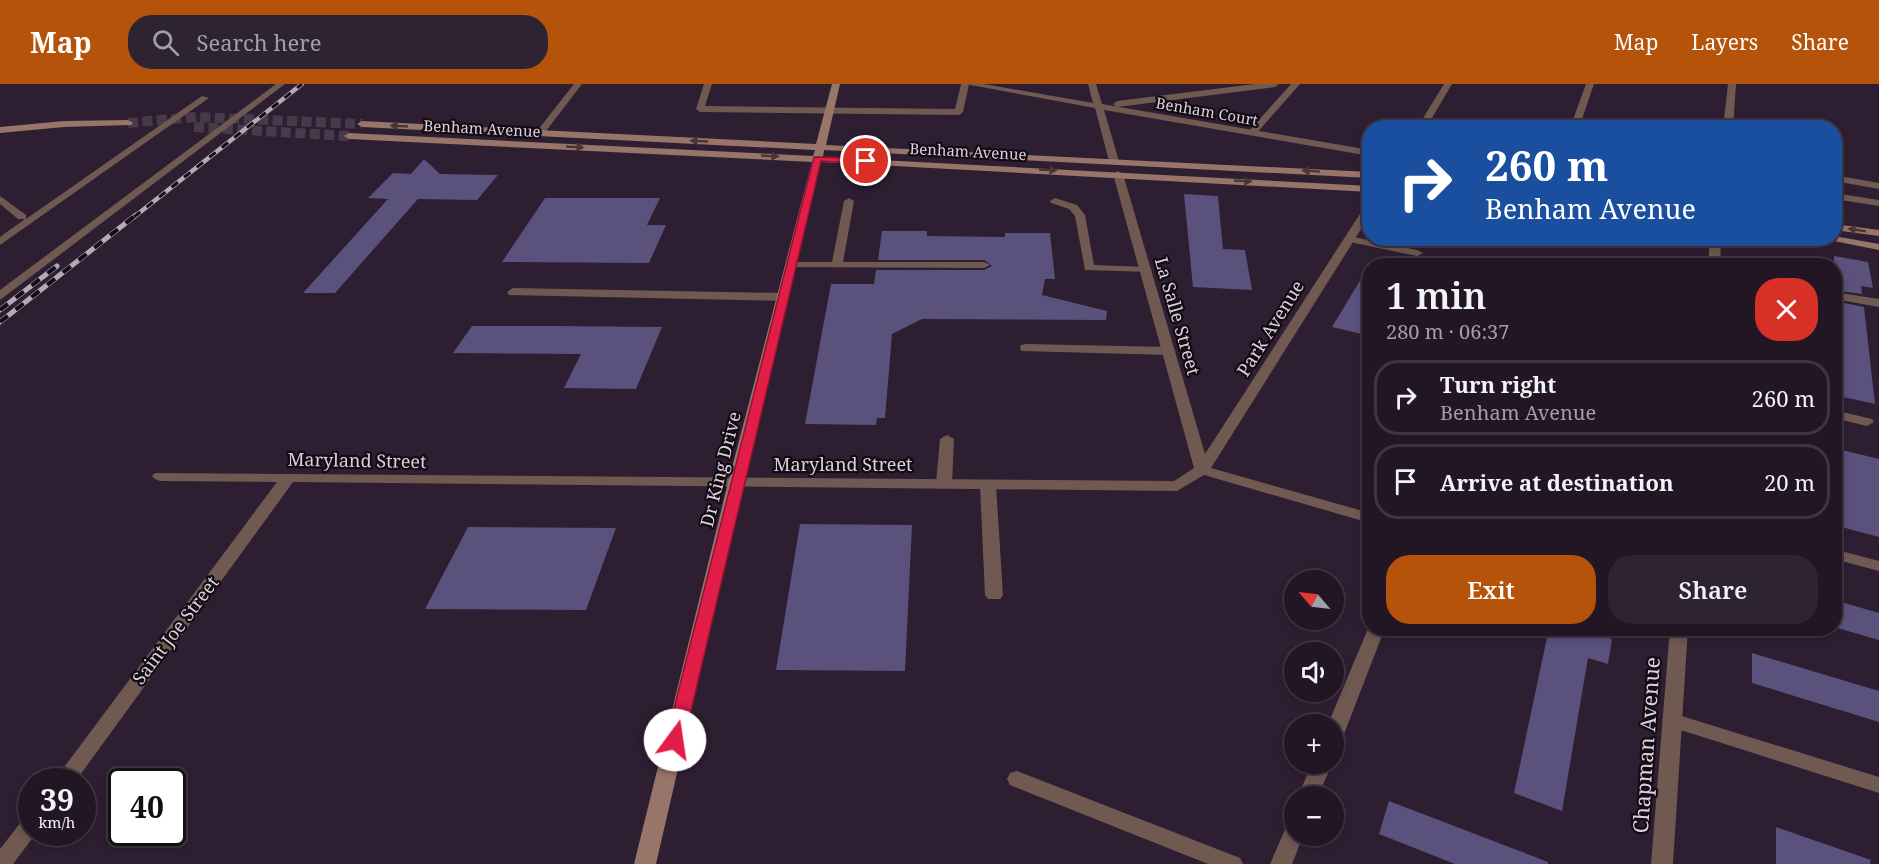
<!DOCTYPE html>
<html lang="en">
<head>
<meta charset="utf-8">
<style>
  :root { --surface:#221625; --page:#2e2332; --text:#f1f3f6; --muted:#a29fa7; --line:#3f3542; --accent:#b45309 }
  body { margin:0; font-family:"Noto Serif",serif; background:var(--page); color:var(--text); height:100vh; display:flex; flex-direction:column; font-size:22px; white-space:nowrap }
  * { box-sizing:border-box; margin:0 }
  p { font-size:20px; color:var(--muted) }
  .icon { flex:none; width:33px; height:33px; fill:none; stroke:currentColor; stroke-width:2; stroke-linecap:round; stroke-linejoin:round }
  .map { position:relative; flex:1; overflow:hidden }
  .side { position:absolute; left:1362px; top:174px; width:480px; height:378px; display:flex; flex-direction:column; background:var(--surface); border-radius:24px; box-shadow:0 3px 9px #0003,0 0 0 2px var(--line) }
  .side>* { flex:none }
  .hud { position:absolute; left:1362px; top:36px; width:480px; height:126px; border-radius:24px; box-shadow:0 3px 9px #0003,0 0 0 2px var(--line); background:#1a4fa0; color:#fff; overflow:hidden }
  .needle { width:39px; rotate:298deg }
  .tools { position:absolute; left:1284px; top:486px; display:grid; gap:12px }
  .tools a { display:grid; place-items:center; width:60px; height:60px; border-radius:50%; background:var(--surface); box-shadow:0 3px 9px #0003,0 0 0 2px var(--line); font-size:30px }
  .speed { position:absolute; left:18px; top:684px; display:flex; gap:12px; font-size:30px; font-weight:700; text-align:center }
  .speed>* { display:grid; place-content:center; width:78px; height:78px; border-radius:50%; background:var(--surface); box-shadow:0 3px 9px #0003,0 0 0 2px var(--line); line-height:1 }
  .speed small { font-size:15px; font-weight:400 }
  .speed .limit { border:3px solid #111; border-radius:9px; background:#fff; color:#111 }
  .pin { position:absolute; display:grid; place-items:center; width:51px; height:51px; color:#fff; margin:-26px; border:3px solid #fff; border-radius:50%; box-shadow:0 2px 6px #0007 }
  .me { position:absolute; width:66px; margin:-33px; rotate:14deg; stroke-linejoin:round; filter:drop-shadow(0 0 4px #0008) }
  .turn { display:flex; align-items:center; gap:21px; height:126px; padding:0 24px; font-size:27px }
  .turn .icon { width:78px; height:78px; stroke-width:2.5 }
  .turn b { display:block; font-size:42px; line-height:51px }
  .round { display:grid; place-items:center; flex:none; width:63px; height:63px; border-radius:24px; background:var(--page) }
  .overview { display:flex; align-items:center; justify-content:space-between; height:102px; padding:0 24px }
  h1 { font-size:36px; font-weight:600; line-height:45px }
  .button { display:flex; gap:12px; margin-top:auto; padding:12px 24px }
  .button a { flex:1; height:69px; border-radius:24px; background:var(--accent); color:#fff; font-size:24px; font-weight:600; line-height:69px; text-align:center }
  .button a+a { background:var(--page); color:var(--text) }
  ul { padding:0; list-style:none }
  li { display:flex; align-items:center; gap:18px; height:75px; margin:0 12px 9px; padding:0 12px; border:3px solid var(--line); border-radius:24px }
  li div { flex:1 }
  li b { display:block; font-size:22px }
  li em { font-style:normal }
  header { display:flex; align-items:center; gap:36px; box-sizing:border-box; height:84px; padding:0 30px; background:var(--accent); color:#fff }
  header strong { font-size:28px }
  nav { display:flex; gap:33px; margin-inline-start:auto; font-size:21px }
  .search { width:420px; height:54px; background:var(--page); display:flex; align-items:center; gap:15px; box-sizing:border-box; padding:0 21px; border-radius:24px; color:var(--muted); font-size:22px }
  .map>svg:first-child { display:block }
  .building { fill:#5a517d }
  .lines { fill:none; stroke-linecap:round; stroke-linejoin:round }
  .secondary-tunnel { stroke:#48394b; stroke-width:10; stroke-dasharray:10 4.5; stroke-linecap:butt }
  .lane { fill:#6f5951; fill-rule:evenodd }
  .street { fill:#6f5951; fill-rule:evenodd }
  .secondary { fill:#987569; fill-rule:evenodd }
  .rail-far1-casing { stroke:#b5a9b7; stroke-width:4.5 }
  .rail-casing { stroke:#b5a9b7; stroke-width:5 }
  .rail-far1 { stroke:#120b13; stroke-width:3; stroke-dasharray:8; stroke-linecap:butt }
  .rail { stroke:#120b13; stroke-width:4; stroke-dasharray:10; stroke-linecap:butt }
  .oneway { fill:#483535 }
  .route { fill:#e11d48; stroke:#92132f; stroke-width:1.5 }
  .labels { text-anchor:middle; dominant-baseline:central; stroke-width:4.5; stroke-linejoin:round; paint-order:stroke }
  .far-street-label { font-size:15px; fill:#dcd1dd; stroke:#120b13 }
  .street-label { font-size:18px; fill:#dcd1dd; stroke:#120b13 }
  .near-street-label { font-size:21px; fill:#dcd1dd; stroke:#120b13 }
</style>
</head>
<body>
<header>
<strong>Map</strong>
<div class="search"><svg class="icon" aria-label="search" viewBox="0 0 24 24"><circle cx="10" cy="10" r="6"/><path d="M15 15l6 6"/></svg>Search here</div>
<nav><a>Map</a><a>Layers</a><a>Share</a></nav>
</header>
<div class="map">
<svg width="1879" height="780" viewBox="0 0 1879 780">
  <rect width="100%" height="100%" fill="#2e1e31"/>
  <!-- building -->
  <path class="building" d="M 424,75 L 440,90 L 498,91 L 477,116 L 418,115 L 335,209 L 303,209 L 388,115 L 368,114 L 393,89 L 411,90 Z
    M 1184,110 L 1218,112 L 1223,165 L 1245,166 L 1252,206 L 1193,203 Z
    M 545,114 L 660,114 L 647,141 L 666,141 L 649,179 L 502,178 Z
    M 882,147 L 927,147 L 927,152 L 1005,153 L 1005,149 L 1050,149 L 1055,195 L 1045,195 L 1042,211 L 1107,227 L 1106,236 L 922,235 L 892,250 L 885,334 L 877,334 L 876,341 L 805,340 L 831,200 L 874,200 L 876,186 L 984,186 L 992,182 L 984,176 L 878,176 Z
    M 1834,172 L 1868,178 L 1873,204 L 1861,202 L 1862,210 L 1834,206 Z
    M 1370,180 L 1370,252 L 1332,243 Z
    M 1834,217 L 1864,223 L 1875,320 L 1834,311 Z
    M 472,242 L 551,242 L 662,243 L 636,305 L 564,304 L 581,270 L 453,269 Z
    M 1834,364 L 1879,375 L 1879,453 L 1834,441 Z
    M 800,440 L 912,441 L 905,587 L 776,586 Z
    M 468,443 L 616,444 L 586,526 L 425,525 Z
    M 1834,516 L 1879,529 L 1879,556 L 1834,543 Z
    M 1549,544 L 1577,544 L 1612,555 L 1608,580 L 1588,574 L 1562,727 L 1514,709 Z
    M 1752,569 L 1879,607 L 1879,638 L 1752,599 Z
    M 1389,717 L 1548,778 L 1548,780 L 1455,780 L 1379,750 Z
    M 1776,743 L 1871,776 L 1870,780 L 1776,780 Z"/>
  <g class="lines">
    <!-- secondary-tunnel -->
    <path class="secondary-tunnel" d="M 128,39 L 196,33 L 362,40
      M 194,43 L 349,52"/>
    <!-- lane -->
    <path class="lane" d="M 276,0 L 285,0 L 0,216 L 0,206 Z
      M 704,0 L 712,0 L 705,22 L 955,25 L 961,0 L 969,0 L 963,28 L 959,31 L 700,28 L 696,25 Z
      M 1291,0 L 1300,0 L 1256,50 L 1250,50 L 1250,46 Z
      M 1586,0 L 1594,0 L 1579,44 L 1570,44 Z
      M 202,12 L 209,14 L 0,161 L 0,153 L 25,135 L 18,135 L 0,120 L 0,112 L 26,131 L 26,135 Z
      M 1834,91 L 1879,99 L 1879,105 L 1834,97 Z
      M 1834,109 L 1879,116 L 1879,122 L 1834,115 Z
      M 849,114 L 854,117 L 843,178 L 984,178 L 990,181 L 984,184 L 787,183 L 787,179 L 791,178 L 832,178 L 844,117 Z
      M 1055,114 L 1077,121 L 1085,131 L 1094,181 L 1146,183 L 1152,186 L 1150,188 L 1085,186 L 1075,132 L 1069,125 L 1051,119 L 1050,117 Z
      M 1349,152 L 1417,166 L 1423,169 L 1417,172 L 1345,157 L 1345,153 Z
      M 513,204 L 783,209 L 789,213 L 783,217 L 509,211 L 507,208 Z
      M 1834,208 L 1879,215 L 1879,223 L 1834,215 Z
      M 1026,260 L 1170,263 L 1176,267 L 1170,271 L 1021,267 L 1020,264 L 1021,261 Z
      M 1834,326 L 1872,335 L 1874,338 L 1867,342 L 1834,334 Z
      M 947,351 L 954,355 L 952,400 L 944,405 L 936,400 L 940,355 Z
      M 988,396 L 996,401 L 1003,511 L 1000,515 L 988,515 L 985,511 L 980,401 Z
      M 1672,629 L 1879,693 L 1879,709 L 1665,641 L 1662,636 L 1665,631 Z"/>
    <!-- street -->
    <path class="street" d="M 574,0 L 582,0 L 543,51 L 537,51 L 537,47 Z
      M 965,0 L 984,0 L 1093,19 L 1088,0 L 1096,0 L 1102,20 L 1370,66 L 1370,72 L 1104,26 L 1119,77 L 1114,80 L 1109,77 L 1095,24 Z
      M 1255,0 L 1279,0 L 1275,3 L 1117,23 L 1113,20 L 1117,17 Z
      M 1444,0 L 1452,0 L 1426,44 L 1417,44 Z
      M 1728,0 L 1736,0 L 1733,44 L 1723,44 Z
      M 1118,87 L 1123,90 L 1205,370 L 1365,122 L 1370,119 L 1370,131 L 1211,384 L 1370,429 L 1370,439 L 1204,391 L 1177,407 L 293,398 L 75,698 L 53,698 L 277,398 L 160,397 L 155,395 L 152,392 L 155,389 L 1174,397 L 1194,384 L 1113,90 Z
      M 1710,154 L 1721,154 L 1720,182 L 1708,182 Z
      M 1834,465 L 1879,477 L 1879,487 L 1834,475 Z
      M 1370,540 L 1370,544 L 1385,544 L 1344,650 L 1341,655 L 1334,657 L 1334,640 L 1328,640 Z
      M 1670,544 L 1688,544 L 1673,780 L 1651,780 Z
      M 1312,680 L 1332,680 L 1318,712 L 1298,712 Z
      M 1017,687 L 1240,774 L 1243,780 L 1208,780 L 1010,701 L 1007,695 L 1010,689 Z
      M 32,731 L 32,748 L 37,748 L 13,780 L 0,780 L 0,765 L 25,733 Z
      M 1294,738 L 1294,752 L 1303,752 L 1292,780 L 1270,780 L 1287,741 Z"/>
    <!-- secondary -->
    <path class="secondary" d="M 832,0 L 840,0 L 826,61 L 1370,88 L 1370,94 L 824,66 L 823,73 L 1370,102 L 1370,108 L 821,78 L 744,399 L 656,780 L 634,780 L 728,399 L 812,78 L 349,55 L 344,52 L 349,49 L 813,72 L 815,66 L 362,43 L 357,40 L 362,37 L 816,60 Z
      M 128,36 L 133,39 L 131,41 L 64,43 L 0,49 L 0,43 L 64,37 Z
      M 1834,140 L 1879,146 L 1879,152 L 1834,146 Z
      M 1834,152 L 1879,160 L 1879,166 L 1819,154 L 1834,154 Z"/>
    <!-- rail-far1 casing -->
    <g class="rail-far1-casing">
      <path id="rail-far1" d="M 134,133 L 302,0"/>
    </g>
    <!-- rail casing -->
    <g class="rail-casing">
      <path id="rail" d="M 0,226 L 57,182
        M 0,238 L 136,131"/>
    </g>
    <!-- rail-far1 -->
    <use href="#rail-far1" class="rail-far1"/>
    <!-- rail -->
    <use href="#rail" class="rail"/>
  </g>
  <!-- one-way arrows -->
  <defs><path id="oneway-solid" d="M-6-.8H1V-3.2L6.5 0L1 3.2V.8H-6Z" transform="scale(1.5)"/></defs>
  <g class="oneway">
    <use href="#oneway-solid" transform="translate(399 42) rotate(-177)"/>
    <use href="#oneway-solid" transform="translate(699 57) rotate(-177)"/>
    <use href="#oneway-solid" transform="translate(575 63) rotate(3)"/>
    <use href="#oneway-solid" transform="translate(770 72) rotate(3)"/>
    <use href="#oneway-solid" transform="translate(1048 86) rotate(3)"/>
    <use href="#oneway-solid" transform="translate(1311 87) rotate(-176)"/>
    <use href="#oneway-solid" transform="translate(1243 97) rotate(3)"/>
    <use href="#oneway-solid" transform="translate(1857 146) rotate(-171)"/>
  </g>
  <!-- route -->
  <path class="route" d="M 814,73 L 866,74 L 870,77 L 866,80 L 821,77 L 684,656 L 681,661 L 675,663 L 669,661 L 666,656 Z"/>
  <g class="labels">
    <!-- far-street labels -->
    <g class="far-street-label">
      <text transform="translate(1207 27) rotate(10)">Benham Court</text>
      <text transform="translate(482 44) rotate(3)">Benham Avenue</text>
      <text transform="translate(968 67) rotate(3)">Benham Avenue</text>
    </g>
    <!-- street labels -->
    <g class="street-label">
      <text transform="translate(1178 232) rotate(74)">La Salle Street</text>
      <text transform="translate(1270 244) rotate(-58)">Park Avenue</text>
      <text transform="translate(357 376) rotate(1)">Maryland Street</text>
      <text x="843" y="380">Maryland Street</text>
      <text transform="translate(720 385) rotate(-76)">Dr King Drive</text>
      <text transform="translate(175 546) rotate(-53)">Saint Joe Street</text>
    </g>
    <!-- near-street labels -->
    <g class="near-street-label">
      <text transform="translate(1646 661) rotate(-86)">Chapman Avenue</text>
    </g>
  </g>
</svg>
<div class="tools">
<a><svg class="needle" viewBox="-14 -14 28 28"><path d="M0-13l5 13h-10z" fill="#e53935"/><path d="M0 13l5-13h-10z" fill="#a29fa7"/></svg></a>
<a><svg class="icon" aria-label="sound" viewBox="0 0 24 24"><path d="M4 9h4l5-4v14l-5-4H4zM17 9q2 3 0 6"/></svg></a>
<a>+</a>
<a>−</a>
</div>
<div class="speed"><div>39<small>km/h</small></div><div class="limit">40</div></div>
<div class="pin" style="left:866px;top:77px;background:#d93025"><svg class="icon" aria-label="arrive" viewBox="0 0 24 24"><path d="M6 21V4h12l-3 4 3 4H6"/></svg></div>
<svg class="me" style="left:675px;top:656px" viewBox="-20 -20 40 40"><circle r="19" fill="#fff"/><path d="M0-13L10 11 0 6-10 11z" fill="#e11d48"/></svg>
<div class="hud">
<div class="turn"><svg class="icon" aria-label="right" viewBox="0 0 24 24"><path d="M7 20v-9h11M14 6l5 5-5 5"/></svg><div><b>260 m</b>Benham Avenue</div></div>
</div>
<section class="side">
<div class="overview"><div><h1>1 min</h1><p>280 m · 06:37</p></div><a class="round" style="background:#d93025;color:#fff"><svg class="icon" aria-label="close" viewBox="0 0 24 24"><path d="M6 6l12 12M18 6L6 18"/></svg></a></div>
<ul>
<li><svg class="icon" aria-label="right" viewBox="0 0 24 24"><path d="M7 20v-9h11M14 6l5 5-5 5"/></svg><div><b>Turn right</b><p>Benham Avenue</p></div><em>260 m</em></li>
<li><svg class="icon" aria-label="arrive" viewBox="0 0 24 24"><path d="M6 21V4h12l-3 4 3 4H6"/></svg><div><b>Arrive at destination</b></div><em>20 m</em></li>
</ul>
<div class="button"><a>Exit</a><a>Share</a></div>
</section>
</div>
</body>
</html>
